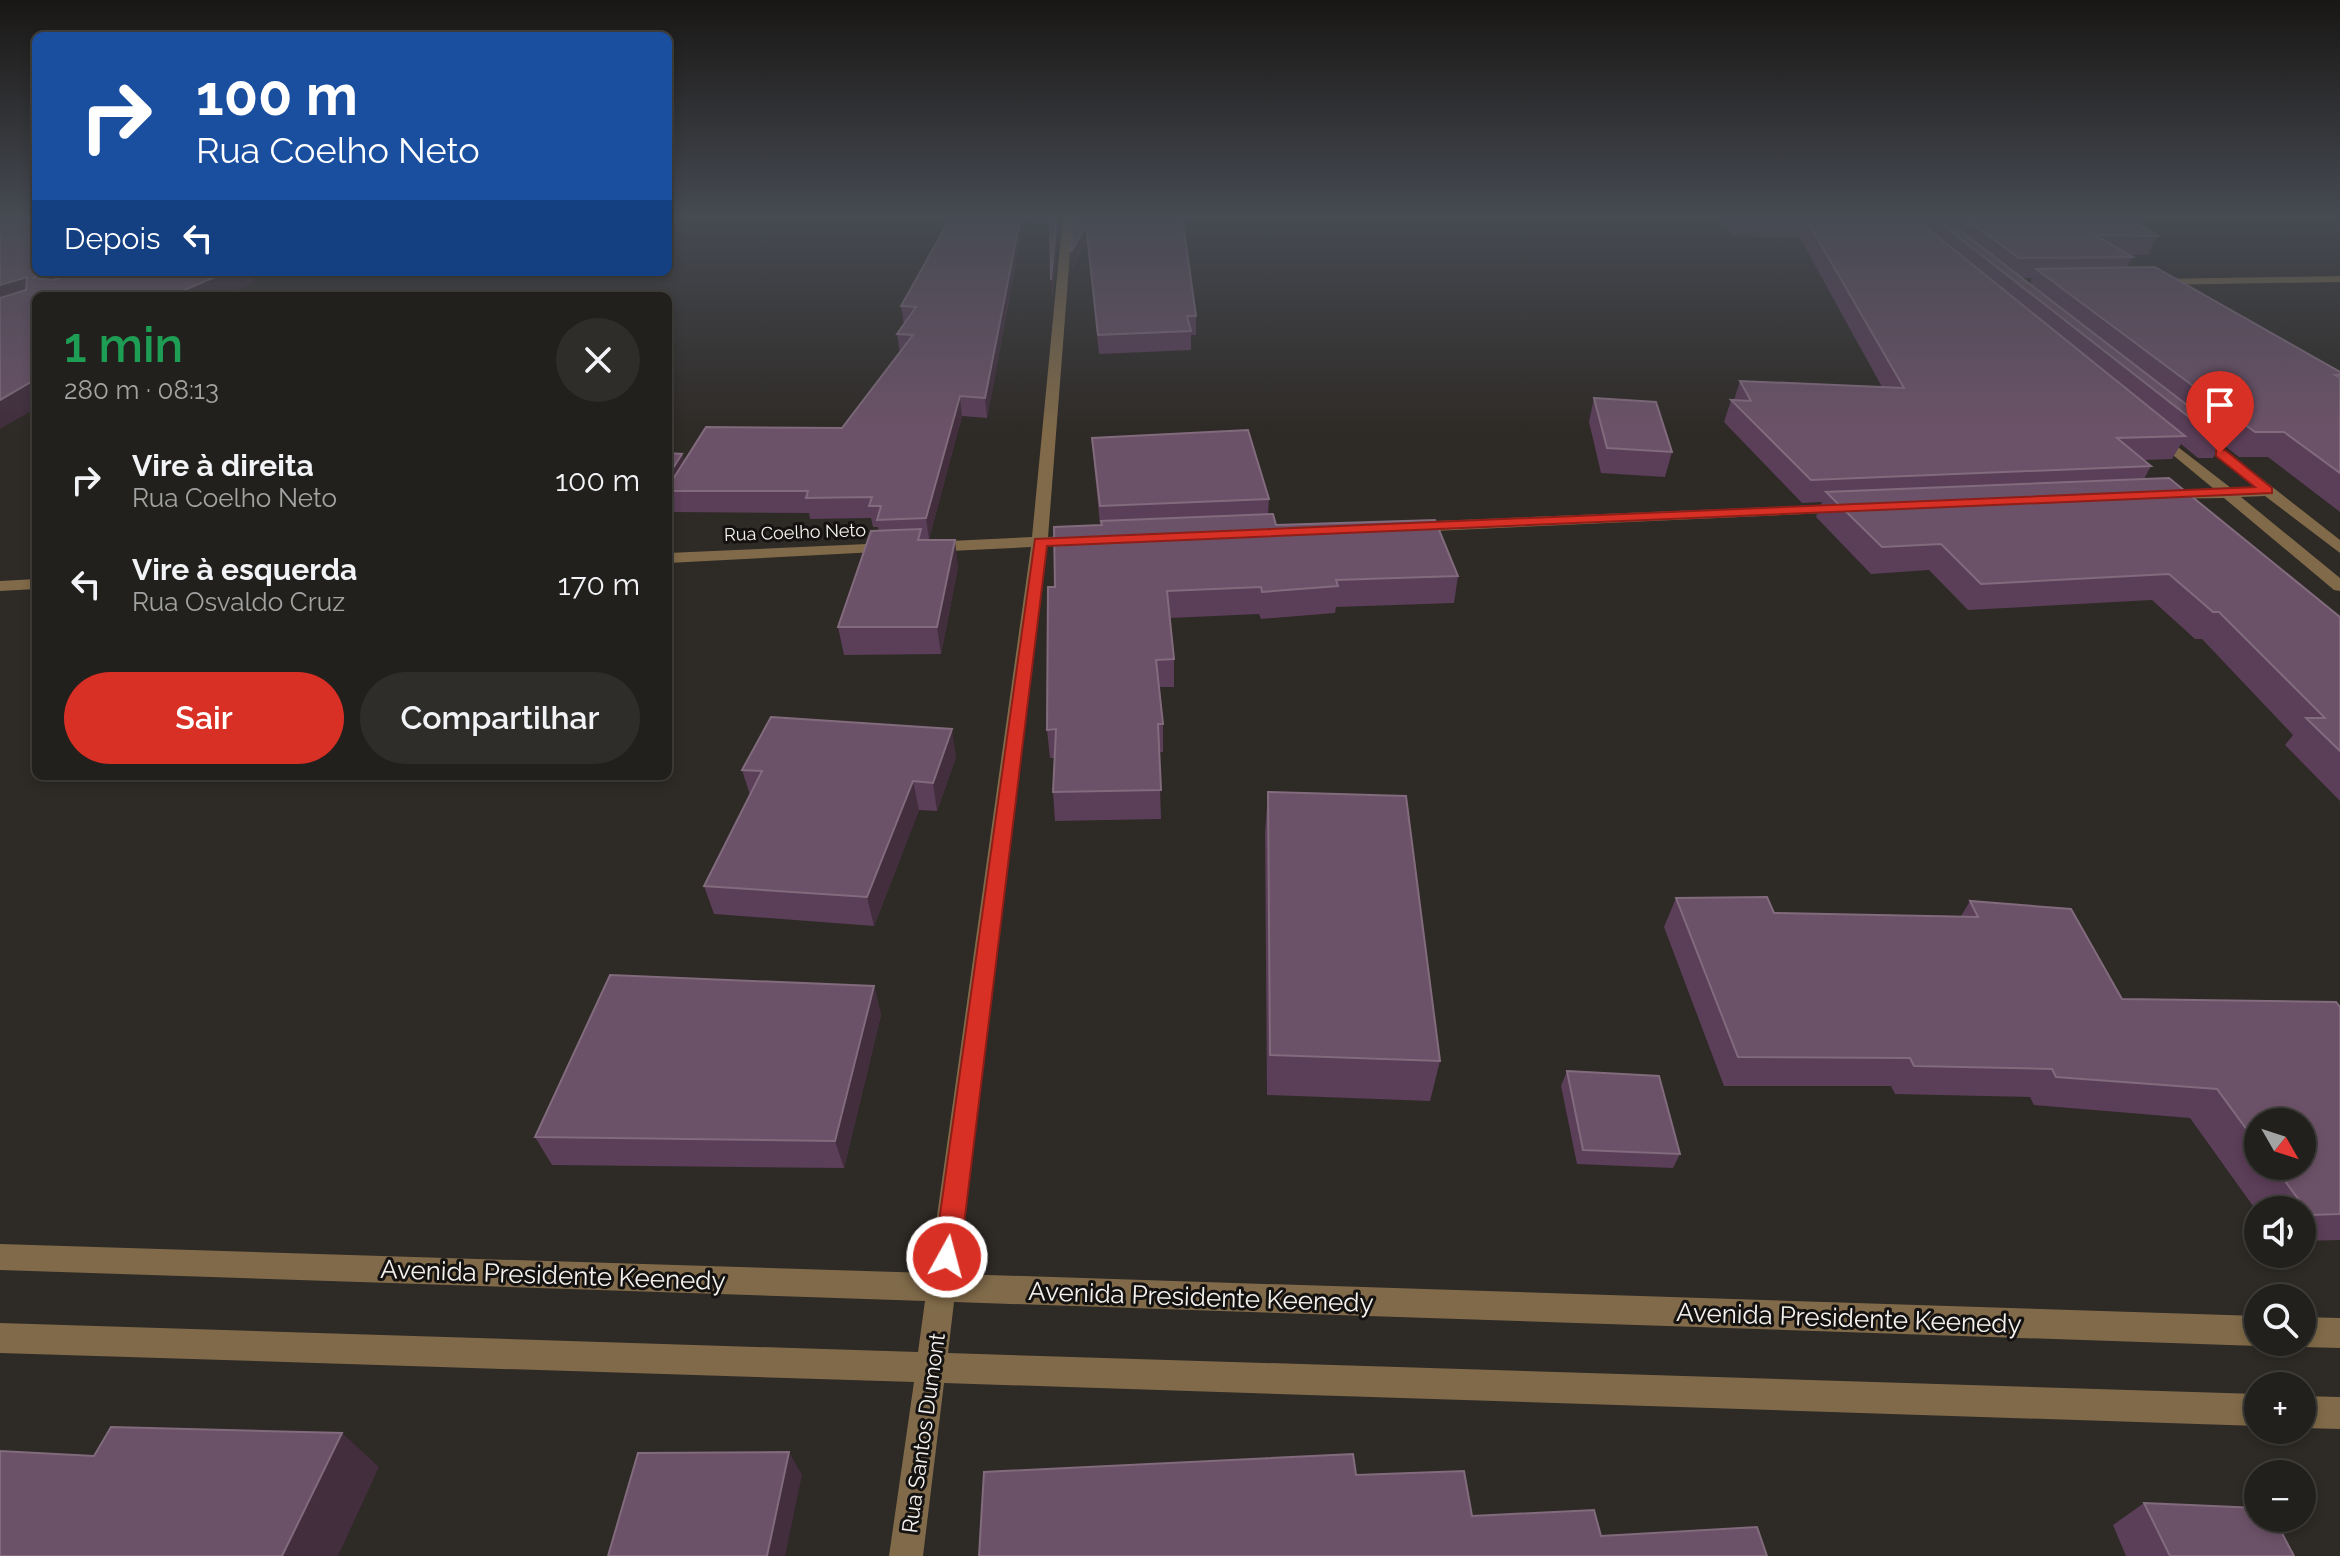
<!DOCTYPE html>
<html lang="pt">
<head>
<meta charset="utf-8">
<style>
  :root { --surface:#22201c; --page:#2e2d29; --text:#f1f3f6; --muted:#a2a3a3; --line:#3f3e3b; --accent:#d93025 }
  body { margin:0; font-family:Raleway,sans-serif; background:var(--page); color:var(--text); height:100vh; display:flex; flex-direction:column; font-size:30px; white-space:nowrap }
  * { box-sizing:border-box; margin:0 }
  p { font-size:26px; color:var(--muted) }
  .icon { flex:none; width:44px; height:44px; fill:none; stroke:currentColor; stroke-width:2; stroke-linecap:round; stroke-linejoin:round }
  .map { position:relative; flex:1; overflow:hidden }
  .panel { position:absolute; left:32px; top:292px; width:640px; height:488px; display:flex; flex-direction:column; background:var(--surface); border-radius:12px; box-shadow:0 4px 12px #0003,0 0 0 2px var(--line) }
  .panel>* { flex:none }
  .top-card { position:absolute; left:32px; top:32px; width:640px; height:244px; border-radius:12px; box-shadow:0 4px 12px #0003,0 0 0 2px var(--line); background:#1a4fa0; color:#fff; overflow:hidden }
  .needle { width:52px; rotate:129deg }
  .buttons { position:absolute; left:2244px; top:1108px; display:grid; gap:16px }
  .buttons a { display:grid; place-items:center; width:72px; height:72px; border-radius:50%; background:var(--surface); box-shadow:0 4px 12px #0003,0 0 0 2px var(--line); font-size:40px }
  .pin { position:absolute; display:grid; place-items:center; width:68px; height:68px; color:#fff; margin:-82px -34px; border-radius:50% 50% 50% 0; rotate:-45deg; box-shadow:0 0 8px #0007 }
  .pin .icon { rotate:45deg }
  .me { position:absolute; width:88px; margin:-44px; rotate:7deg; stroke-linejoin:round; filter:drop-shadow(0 0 6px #0008) }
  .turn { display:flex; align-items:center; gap:28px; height:168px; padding:0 32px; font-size:36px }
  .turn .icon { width:104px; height:104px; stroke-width:2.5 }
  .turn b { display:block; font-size:56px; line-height:68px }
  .then { display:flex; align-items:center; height:76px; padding:0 32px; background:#0003; gap:16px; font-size:30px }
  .round { display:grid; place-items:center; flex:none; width:84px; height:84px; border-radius:42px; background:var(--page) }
  .head { display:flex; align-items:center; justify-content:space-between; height:136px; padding:0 32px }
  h1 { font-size:48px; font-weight:600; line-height:60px; color:#1e9e55 }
  .action { display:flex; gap:16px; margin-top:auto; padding:16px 32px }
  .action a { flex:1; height:92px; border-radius:48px; background:var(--accent); color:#fff; font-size:32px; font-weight:600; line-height:92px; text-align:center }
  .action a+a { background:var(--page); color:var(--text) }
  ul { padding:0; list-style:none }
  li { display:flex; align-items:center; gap:24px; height:104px; padding:0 32px }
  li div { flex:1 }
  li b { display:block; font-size:30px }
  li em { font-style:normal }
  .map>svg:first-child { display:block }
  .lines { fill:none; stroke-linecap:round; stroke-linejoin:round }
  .street { fill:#806a49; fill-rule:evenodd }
  .wall { fill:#5b3e58; fill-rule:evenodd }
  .shaded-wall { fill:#422e3d }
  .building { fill:#6c5268; stroke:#816b7d; stroke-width:2 }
  .route { fill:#d93025; stroke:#8d1f18; stroke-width:2 }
  .labels { text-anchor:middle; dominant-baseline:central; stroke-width:6; stroke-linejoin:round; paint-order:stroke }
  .far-street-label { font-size:18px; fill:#f4f1ee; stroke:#151311 }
  .street-label { font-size:22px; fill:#f4f1ee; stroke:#151311 }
  .near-street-label { font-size:26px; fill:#f4f1ee; stroke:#151311 }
</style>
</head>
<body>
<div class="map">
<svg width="2340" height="1556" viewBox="0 0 2340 1556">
  <rect width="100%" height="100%" fill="#2e2a26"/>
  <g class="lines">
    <!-- street -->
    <path class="street" d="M 1063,215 L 1073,215 L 1048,537 L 1081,535 L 1089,540 L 1081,545 L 1047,546 L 958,1274 L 2258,1316 L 2258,1342 L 2267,1342 L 2258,1346 L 954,1302 L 948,1353 L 2258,1394 L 2258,1426 L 944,1383 L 923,1556 L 889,1556 L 914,1382 L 0,1353 L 0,1323 L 918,1352 L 925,1301 L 0,1270 L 0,1244 L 929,1273 L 1031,547 L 929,552 L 921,547 L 929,542 L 1032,537 Z
      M 2340,276 L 2340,282 L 2156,285 L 2150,282 L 2156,279 Z
      M 2156,430 L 2231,488 L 2254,487 L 2189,434 L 2201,431 L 2340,540 L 2340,553 L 2265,496 L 2241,497 L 2340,578 L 2340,591 L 2334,590 L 2224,498 L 2159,499 L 2156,496 L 2164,491 L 2214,489 L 2151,437 L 2149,434 Z
      M 1844,504 L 1849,506 L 1849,512 L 1412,532 L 1404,527 L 1412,522 Z
      M 889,543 L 897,548 L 895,551 L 668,563 L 668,553 Z
      M 36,579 L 36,589 L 0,591 L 0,581 Z
      M 2302,1317 L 2340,1318 L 2340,1348 L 2302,1347 L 2292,1342 L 2302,1342 Z
      M 2302,1396 L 2340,1397 L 2340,1429 L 2302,1428 Z"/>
  </g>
  <!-- wall -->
  <path class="wall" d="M 952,215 L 1060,215 L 1052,298 L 1050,223 L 1024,221 L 987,418 L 962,416 L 929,539 L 923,540 L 958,567 L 941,654 L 844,655 L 838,627 L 879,531 L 878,527 L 873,527 L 871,518 L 810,519 L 809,513 L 672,512 L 671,509 L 668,513 L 668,453 L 682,454 L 684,461 L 842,428 L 900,353 L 897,334 L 904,325 L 901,306 Z
    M 1073,215 L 1195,215 L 1195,217 L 1183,218 L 1196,316 L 1196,335 L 1191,335 L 1191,350 L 1099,354 L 1087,242 L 1072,270 L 1071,252 Z
    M 1719,215 L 2122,215 L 2158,236 L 2148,255 L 2129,255 L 2133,257 L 2127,267 L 2340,372 L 2340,512 L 2268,457 L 2239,457 L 2221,443 L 2213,458 L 2198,458 L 2181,444 L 2172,459 L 2144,460 L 2151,466 L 2144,479 L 2340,617 L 2340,801 L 2285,745 L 2293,735 L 2202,639 L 2195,639 L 2152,600 L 1968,610 L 1929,570 L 1871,574 L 1816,517 L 1822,502 L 1802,503 L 1724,422 L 1731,400 L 1734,400 L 1740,381 L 1882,387 L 1800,238 L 1732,236 ZM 2022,278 L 2032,278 L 2030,284 Z
    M 1594,398 L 1672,452 L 1665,477 L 1601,473 L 1589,422 Z
    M 1092,438 L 1269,499 L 1268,514 L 1276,525 L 1458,576 L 1454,603 L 1336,607 L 1335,613 L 1261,619 L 1259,614 L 1170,618 L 1174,659 L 1174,687 L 1159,687 L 1163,724 L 1163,752 L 1159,752 L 1161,819 L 1055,821 L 1053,792 L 1055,758 L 1050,758 L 1047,730 L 1055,587 L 1100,525 L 1094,463 Z
    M 956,757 L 937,811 L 919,810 L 874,926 L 714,914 L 704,886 L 750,795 L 742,770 Z
    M 1268,792 L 1440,1061 L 1430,1101 L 1267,1095 L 1265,833 Z
    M 1676,898 L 1774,913 L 1961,916 L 1970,901 L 2122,999 L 2340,1007 L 2340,1240 L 2302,1241 L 2302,1210 L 2258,1210 L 2258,1213 L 2190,1118 L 2034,1105 L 2030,1097 L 1895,1094 L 1891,1086 L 1724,1086 L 1664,927 ZM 2258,1122 L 2302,1166 L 2258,1166 Z
    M 874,986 L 881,1015 L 844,1168 L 552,1165 L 535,1137 Z
    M 1567,1071 L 1680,1154 L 1673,1168 L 1577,1164 L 1561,1086 Z
    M 2144,1503 L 2294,1556 L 2126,1556 L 2113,1525 Z"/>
  <!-- shaded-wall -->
  <path class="shaded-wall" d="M 1021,215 L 1024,215 L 1024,221 L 987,418 L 985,398 Z
    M 1057,215 L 1060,215 L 1052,298 L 1051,280 Z
    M 1086,225 L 1087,242 L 1072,270 L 1071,252 Z
    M 46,272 L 101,272 L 44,296 L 32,278 Z
    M 226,272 L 254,272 L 251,273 L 255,282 L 223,296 L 171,296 Z
    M 27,277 L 38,296 L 0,308 L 0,285 Z
    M 36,379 L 36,408 L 0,429 L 0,400 Z
    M 960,396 L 962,416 L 929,539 L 926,518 Z
    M 682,454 L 689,479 L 668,491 L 668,476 Z
    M 668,499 L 671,509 L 668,513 Z
    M 955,540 L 958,567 L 941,654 L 937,627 Z
    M 952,729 L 956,757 L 937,811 L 933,783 Z
    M 913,781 L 919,810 L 874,926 L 867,897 Z
    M 874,986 L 881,1015 L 844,1168 L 835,1141 Z
    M 342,1433 L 379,1467 L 338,1556 L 282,1556 Z
    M 789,1452 L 802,1475 L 785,1556 L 767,1556 Z"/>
  <!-- building -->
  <path class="building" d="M 0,215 L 36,215 L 36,272 L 46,272 L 32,278 L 53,280 L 74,272 L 226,272 L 171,296 L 36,296 L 36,379 L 0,400 L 0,298 L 26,290 L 27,277 L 0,285 Z
    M 952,215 L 1021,215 L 985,398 L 960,396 L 926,518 L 877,520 L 881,506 L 869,506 L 872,497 L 806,498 L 808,491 L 668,491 L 668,487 L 706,427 L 842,428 L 913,335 L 897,334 L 916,307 L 901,306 Z
    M 1050,215 L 1057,215 L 1051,280 Z
    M 1073,215 L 1182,215 L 1196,316 L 1187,316 L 1191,331 L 1098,335 L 1086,225 L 1071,252 Z
    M 1736,215 L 1911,215 L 2185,436 L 2117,438 L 2151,466 L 1811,480 L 1731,400 L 1751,401 L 1740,381 L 1904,388 L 1806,219 L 1737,217 Z
    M 1930,215 L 1940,215 L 2226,435 L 2212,435 Z
    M 1960,215 L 2122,215 L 2158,236 L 2095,235 L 2133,257 L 2019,258 Z
    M 2155,267 L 2340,372 L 2340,375 L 2335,375 L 2340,378 L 2340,473 L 2284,432 L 2255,432 L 2036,269 Z
    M 1594,398 L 1656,402 L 1672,452 L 1607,448 Z
    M 1248,430 L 1269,499 L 1100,506 L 1092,438 Z
    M 668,453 L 682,454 L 668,476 Z
    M 2169,478 L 2340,617 L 2340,751 L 2306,718 L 2325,718 L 2219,612 L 2213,612 L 2169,574 L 1981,584 L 1941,544 L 1882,547 L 1826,492 Z
    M 1273,514 L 1276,525 L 1435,520 L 1458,576 L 1336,580 L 1338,586 L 1262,592 L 1261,587 L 1167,591 L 1174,659 L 1156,660 L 1163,724 L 1158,724 L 1161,790 L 1053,792 L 1056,729 L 1047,730 L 1048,587 L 1055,587 L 1054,527 L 1102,525 L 1101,521 Z
    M 921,529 L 918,540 L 955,540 L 937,627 L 838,627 L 871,531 Z
    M 771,717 L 952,729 L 933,783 L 913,781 L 867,897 L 704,886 L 762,771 L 742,770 Z
    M 1268,792 L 1406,796 L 1440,1061 L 1270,1055 Z
    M 1767,897 L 1774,913 L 1978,917 L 1970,901 L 2071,909 L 2122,999 L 2336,1002 L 2340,1007 L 2340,1214 L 2310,1215 L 2274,1166 L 2302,1166 L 2302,1122 L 2258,1122 L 2258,1145 L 2217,1089 L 2056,1077 L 2052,1069 L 1914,1066 L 1910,1058 L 1738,1057 L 1676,898 Z
    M 610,975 L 874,986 L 835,1141 L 535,1137 Z
    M 1567,1071 L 1659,1076 L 1680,1154 L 1583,1150 Z
    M 111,1427 L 342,1433 L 282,1556 L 0,1556 L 0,1451 L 94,1456 Z
    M 789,1452 L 767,1556 L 608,1556 L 638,1453 Z
    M 1353,1454 L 1356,1475 L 1464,1471 L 1472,1516 L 1594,1510 L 1601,1536 L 1757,1527 L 1767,1556 L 979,1556 L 984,1472 Z
    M 2144,1503 L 2258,1508 L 2258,1518 L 2274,1518 L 2294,1556 L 2170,1556 Z"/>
  <!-- sky -->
  <linearGradient id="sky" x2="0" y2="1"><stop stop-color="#191715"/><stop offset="0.5" stop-color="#464a52"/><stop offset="1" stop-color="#464a52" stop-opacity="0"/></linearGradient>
  <rect width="2340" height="433" fill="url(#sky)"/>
  <!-- route -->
  <path class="route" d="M 2216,450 L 2225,450 L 2272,488 L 2272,493 L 1047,546 L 960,1257 L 956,1266 L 947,1269 L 938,1266 L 934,1257 L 1035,539 L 2255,487 L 2216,456 Z"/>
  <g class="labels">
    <!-- far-street labels -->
    <g class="far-street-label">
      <text transform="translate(795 532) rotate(-2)">Rua Coelho Neto</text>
    </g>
    <!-- street labels -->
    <g class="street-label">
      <text transform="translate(923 1433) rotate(-82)">Rua Santos Dumont</text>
    </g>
    <!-- near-street labels -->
    <g class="near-street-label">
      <text transform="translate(553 1275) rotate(2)">Avenida Presidente Keenedy</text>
      <text transform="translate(1201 1297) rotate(2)">Avenida Presidente Keenedy</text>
      <text transform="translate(1849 1318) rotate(2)">Avenida Presidente Keenedy</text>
    </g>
  </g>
</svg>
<div class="buttons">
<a><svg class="needle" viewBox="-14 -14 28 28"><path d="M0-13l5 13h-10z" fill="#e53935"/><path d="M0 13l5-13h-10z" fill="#a2a3a3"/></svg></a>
<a><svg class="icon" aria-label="sound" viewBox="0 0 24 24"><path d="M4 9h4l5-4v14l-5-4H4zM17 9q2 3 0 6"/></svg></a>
<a><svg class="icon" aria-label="search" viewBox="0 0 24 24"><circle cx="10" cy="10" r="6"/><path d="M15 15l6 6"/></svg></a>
<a>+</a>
<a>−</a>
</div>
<div class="pin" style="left:2220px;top:453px;background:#d93025"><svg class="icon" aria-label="arrive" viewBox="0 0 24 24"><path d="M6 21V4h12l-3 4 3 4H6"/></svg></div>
<svg class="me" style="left:947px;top:1257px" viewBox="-20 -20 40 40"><circle r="17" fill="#d93025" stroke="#fff" stroke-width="3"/><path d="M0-11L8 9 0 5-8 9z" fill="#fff"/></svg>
<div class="top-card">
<div class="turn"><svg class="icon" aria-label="right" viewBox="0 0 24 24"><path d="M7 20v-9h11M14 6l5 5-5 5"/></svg><div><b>100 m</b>Rua Coelho Neto</div></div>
<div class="then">Depois<svg class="icon" aria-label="left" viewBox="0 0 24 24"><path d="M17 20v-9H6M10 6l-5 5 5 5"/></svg></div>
</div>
<section class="panel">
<div class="head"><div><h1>1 min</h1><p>280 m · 08:13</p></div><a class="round"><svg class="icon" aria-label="close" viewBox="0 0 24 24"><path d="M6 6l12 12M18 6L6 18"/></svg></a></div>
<ul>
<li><svg class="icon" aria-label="right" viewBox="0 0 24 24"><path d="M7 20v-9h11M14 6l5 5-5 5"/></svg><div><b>Vire à direita</b><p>Rua Coelho Neto</p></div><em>100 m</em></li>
<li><svg class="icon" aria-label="left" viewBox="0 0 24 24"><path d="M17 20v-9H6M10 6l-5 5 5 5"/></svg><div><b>Vire à esquerda</b><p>Rua Osvaldo Cruz</p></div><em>170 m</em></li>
</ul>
<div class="action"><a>Sair</a><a>Compartilhar</a></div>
</section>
</div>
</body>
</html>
